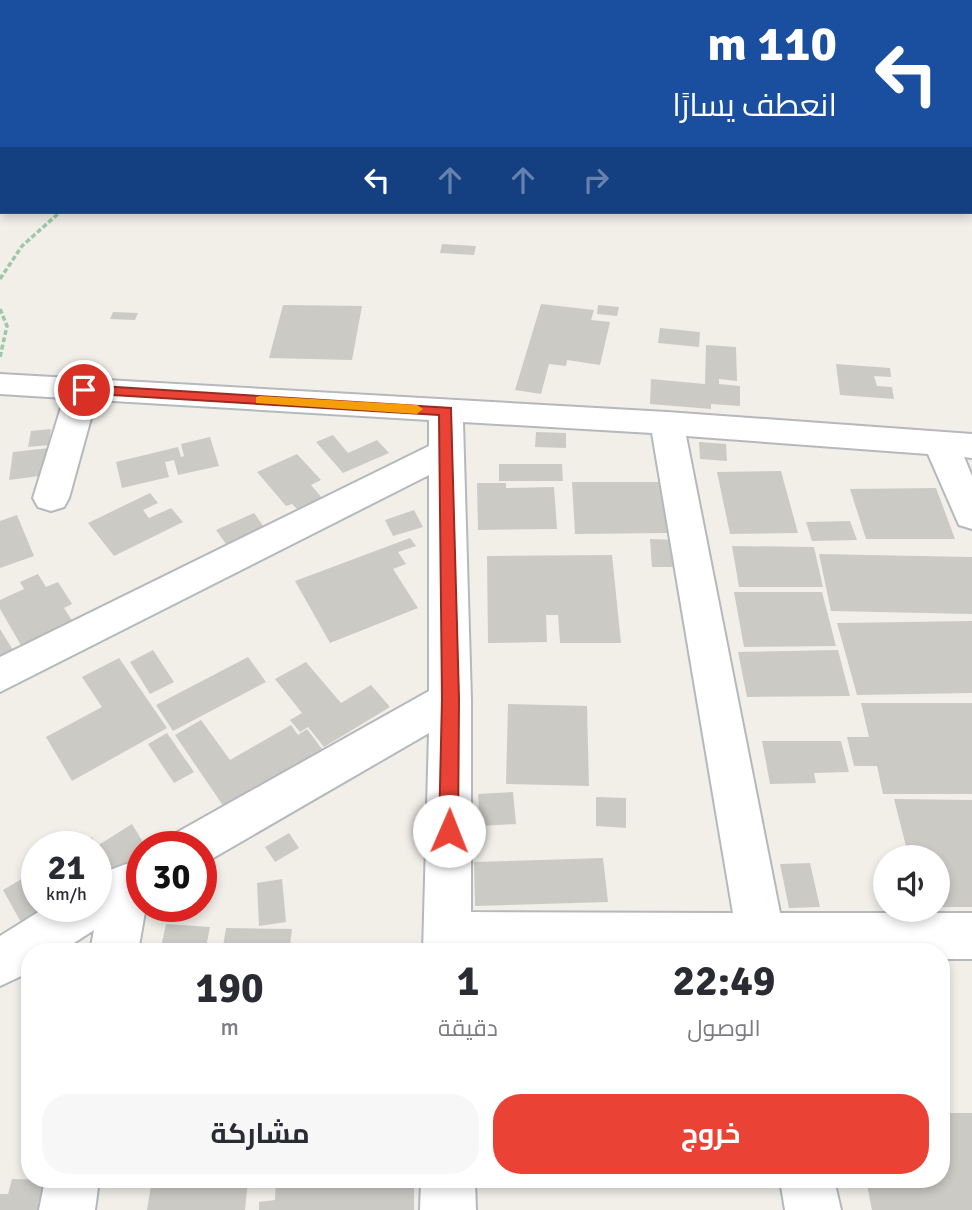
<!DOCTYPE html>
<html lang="ar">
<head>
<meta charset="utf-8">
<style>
  :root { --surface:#fff; --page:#f7f7f7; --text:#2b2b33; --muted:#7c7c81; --accent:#ea4335 }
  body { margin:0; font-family:Signika,Cairo,sans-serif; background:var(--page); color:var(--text); direction:rtl; height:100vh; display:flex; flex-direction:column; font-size:26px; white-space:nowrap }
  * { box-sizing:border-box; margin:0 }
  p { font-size:23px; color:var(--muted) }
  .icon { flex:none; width:38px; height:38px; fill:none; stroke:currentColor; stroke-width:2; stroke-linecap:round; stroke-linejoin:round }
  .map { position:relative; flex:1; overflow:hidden; direction:ltr }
  .details { position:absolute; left:21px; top:943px; width:929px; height:245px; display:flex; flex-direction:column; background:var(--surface); border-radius:28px; box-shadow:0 4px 10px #0003; direction:rtl }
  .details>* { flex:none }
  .top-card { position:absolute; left:0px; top:0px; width:973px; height:214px; box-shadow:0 4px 10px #0003; direction:rtl; background:#1a4fa0; color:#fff; overflow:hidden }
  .buttons { position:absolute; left:873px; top:845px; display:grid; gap:14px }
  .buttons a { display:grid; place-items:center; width:77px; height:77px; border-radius:50%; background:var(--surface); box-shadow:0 4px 10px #0003; font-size:35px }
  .speed { position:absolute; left:21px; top:831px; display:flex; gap:14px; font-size:35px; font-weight:700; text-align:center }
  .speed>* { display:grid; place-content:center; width:91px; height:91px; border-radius:50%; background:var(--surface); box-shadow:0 4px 10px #0003; line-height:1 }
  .speed small { font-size:18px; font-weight:400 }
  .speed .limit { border:10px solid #d22; background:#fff; color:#111 }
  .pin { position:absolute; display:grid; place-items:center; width:60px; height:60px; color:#fff; margin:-30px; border:4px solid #fff; border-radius:50%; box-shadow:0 2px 7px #0007 }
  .me { position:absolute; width:77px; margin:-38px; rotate:1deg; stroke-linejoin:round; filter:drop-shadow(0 0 5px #0008) }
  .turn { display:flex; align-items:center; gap:24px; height:147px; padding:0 21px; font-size:32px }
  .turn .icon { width:91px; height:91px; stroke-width:2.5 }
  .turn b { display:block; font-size:49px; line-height:60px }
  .lanes { display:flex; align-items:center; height:66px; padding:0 21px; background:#0003; justify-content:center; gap:35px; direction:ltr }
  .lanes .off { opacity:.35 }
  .eta { display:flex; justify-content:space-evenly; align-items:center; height:119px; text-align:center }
  .eta b { font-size:42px; font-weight:700; line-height:49px }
  .primary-button { display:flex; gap:14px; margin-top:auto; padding:14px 21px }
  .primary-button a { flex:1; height:80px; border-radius:28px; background:var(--accent); color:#fff; font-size:28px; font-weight:700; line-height:80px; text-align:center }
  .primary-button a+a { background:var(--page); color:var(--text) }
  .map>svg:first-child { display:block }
  .building { fill:#cccac5 }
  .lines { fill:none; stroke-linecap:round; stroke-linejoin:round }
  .street-casing { stroke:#b5b8bc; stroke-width:4 }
  .path { stroke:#9cc7a9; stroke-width:3.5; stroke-dasharray:5 2.5; stroke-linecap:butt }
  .street { fill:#fff; fill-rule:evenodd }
  .route { fill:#ea4335; stroke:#982c22; stroke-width:2 }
  .slow { fill:#f59e0b }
</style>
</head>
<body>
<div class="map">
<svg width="972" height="1210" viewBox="0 0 972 1210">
  <rect width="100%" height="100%" fill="#f1efe8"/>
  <!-- building -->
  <path class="building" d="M 442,244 L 476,246 L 474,255 L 440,253 Z
    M 541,304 L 594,310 L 591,320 L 610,322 L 600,365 L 567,360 L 566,366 L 549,364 L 541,394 L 515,390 Z
    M 283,305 L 362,306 L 352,360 L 269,358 Z
    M 598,305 L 619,307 L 617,316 L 597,314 Z
    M 113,312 L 138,313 L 135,320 L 110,319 Z
    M 660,328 L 700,332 L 699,347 L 658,343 Z
    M 706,345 L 736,347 L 737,381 L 719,379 L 719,384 L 740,386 L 740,406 L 711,404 L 711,409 L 650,404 L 651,379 L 705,384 Z
    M 836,364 L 890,368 L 891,377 L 874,376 L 877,386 L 892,387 L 894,399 L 840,395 Z
    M 51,429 L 49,445 L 28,447 L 31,431 Z
    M 536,432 L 566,433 L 566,448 L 535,447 Z
    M 333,435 L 348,453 L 377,440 L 389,453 L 343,473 L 316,442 Z
    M 210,437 L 219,466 L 178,475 L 174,460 L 165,462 L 169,477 L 122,488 L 116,462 L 178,447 L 181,457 L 184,456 L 181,444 Z
    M 699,442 L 726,444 L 727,461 L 700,459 Z
    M 49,448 L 47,475 L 9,480 L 13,452 Z
    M 297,454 L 321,480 L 311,485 L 322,498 L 297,509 L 292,504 L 286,506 L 257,472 Z
    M 499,464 L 562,464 L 563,481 L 499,481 Z
    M 781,471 L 798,533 L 730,534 L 717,472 Z
    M 572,482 L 661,482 L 668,533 L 575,534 Z
    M 477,483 L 506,483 L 506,488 L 554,487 L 557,529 L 478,530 Z
    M 936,488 L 955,539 L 866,539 L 850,489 Z
    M 150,493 L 158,503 L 143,510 L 149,518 L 171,508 L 183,522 L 114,556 L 88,523 Z
    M 414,510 L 423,527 L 393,536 L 385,520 Z
    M 254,513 L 264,527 L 226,544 L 216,530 Z
    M 17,515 L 34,556 L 0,568 L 0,521 Z
    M 850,521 L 857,540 L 812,541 L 806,522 Z
    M 410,538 L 416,546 L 398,552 L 406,564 L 393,569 L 418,608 L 330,643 L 295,581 Z
    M 650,539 L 676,540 L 679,567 L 652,567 Z
    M 732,546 L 814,547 L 823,587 L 739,587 Z
    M 819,554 L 972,557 L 972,614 L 831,611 Z
    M 612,555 L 621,643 L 560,643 L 558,615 L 546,615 L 547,642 L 488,643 L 487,556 Z
    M 38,574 L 46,587 L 58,582 L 72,604 L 64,608 L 73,622 L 22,647 L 0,609 L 0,600 L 24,589 L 20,582 Z
    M 734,592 L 822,592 L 836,646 L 744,647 Z
    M 972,621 L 972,693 L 857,695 L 837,623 Z
    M 0,629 L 13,650 L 0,656 Z
    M 153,650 L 174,682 L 150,694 L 130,662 Z
    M 838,650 L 850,696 L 747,697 L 738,652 Z
    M 248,657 L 266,682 L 173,731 L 156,705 Z
    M 119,658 L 167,728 L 72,781 L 46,737 L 102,707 L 82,677 Z
    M 306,662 L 341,703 L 371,685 L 390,707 L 324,747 L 308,727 L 300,732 L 290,720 L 302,713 L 275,679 Z
    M 861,703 L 972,703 L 972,794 L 883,794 L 877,766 L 854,766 L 847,737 L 869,737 Z
    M 508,704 L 587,706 L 589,786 L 506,784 Z
    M 201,720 L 230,760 L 291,725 L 298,735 L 307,729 L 322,749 L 224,807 L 175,735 Z
    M 167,733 L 194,772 L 174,783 L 148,744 Z
    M 762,741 L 841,741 L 849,772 L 814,773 L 816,783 L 770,784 Z
    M 513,792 L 516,824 L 480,826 L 478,794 Z
    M 596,797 L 626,798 L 626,828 L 596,826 Z
    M 894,799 L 972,800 L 972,907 L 938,907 L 938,858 L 909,858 Z
    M 132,824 L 146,847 L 142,847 L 142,858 L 96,887 L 96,847 L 75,847 L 92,837 L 97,846 Z
    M 289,833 L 299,848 L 275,862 L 265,847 Z
    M 603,858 L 608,902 L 475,906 L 474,862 Z
    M 810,863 L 820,907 L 789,908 L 780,864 Z
    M 37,870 L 37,906 L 64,906 L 26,931 L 3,890 Z
    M 282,879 L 286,922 L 259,926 L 257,883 Z
    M 166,924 L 210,927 L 205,952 L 160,952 Z
    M 226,928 L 292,929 L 289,952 L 222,952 Z
    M 942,1113 L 972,1113 L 972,1210 L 872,1210 L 866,1180 L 942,1180 Z
    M 12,1179 L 50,1180 L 44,1210 L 0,1210 L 0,1194 L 8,1194 Z
    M 152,1180 L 248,1180 L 245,1210 L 147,1210 Z
    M 276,1180 L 414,1180 L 414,1210 L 259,1210 L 259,1202 L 275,1200 Z"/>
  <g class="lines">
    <!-- street casing -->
    <g class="street-casing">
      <path id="street" d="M 161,0 L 185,0 L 159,2 Z
        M 0,101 L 2,101 L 0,116 Z
        M 0,374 L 667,412 L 972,434 L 972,458 L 964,457 L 972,476 L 972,529 L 959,525 L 928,454 L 686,436 L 780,913 L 972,913 L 972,959 L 942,959 L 942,952 L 423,952 L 429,733 L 208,861 L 201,864 L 201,847 L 169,847 L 176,833 L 429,691 L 429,475 L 0,692 L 0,657 L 429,446 L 429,420 L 96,400 L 69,498 L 64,507 L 51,511 L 38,507 L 33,498 L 64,398 L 0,394 ZM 463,422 L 652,433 L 733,913 L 471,912 L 471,700 Z
        M 126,864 L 142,870 L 142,906 L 146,906 L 138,952 L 90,952 L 94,930 L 60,952 L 30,952 L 30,972 L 0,986 L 0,936 L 48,906 L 96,906 L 96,886 L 102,888 L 110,870 Z
        M 45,1180 L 99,1180 L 95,1210 L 39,1210 Z
        M 421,1180 L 475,1180 L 476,1210 L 420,1210 Z
        M 780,1180 L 834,1180 L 841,1210 L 785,1210 Z"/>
    </g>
    <!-- path -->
    <path class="path" d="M 0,279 L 22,246 L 60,212
      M 0,309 L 7,326 L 0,357"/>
    <!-- street -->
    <use href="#street" class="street"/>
  </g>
  <!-- route -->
  <path class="route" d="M 84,385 L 451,408 L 459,699 L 458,831 L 455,836 L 449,839 L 442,836 L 439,831 L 442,699 L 439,415 L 80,393 L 78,390 Z"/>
  <!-- slow -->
  <path class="slow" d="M 260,396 L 417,405 L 423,409 L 417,414 L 256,403 L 256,397 Z"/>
</svg>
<div class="buttons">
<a><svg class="icon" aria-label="sound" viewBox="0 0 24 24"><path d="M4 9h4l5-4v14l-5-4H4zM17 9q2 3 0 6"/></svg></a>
</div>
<div class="speed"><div>21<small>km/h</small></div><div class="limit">30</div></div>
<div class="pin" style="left:84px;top:390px;background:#d93025"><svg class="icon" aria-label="arrive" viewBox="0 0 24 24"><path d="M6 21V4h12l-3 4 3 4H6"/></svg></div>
<svg class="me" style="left:449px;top:831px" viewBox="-20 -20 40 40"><circle r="19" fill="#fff"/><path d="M0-13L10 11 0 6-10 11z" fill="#ea4335"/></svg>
<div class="top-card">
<div class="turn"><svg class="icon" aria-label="left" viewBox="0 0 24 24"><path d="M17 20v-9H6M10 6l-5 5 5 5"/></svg><div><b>110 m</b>انعطف يسارًا</div></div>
<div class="lanes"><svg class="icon" aria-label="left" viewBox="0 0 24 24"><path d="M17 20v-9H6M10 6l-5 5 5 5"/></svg><svg class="icon off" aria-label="ahead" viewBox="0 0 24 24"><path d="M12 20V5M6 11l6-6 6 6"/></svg><svg class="icon off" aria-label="ahead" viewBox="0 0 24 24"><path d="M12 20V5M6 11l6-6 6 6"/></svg><svg class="icon off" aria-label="right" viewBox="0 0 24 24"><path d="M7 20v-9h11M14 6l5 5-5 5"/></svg></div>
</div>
<section class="details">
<div class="eta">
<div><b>22:49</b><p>الوصول</p></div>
<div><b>1</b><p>دقيقة</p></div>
<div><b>190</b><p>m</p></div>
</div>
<div class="primary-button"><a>خروج</a><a>مشاركة</a></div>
</section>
</div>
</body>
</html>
